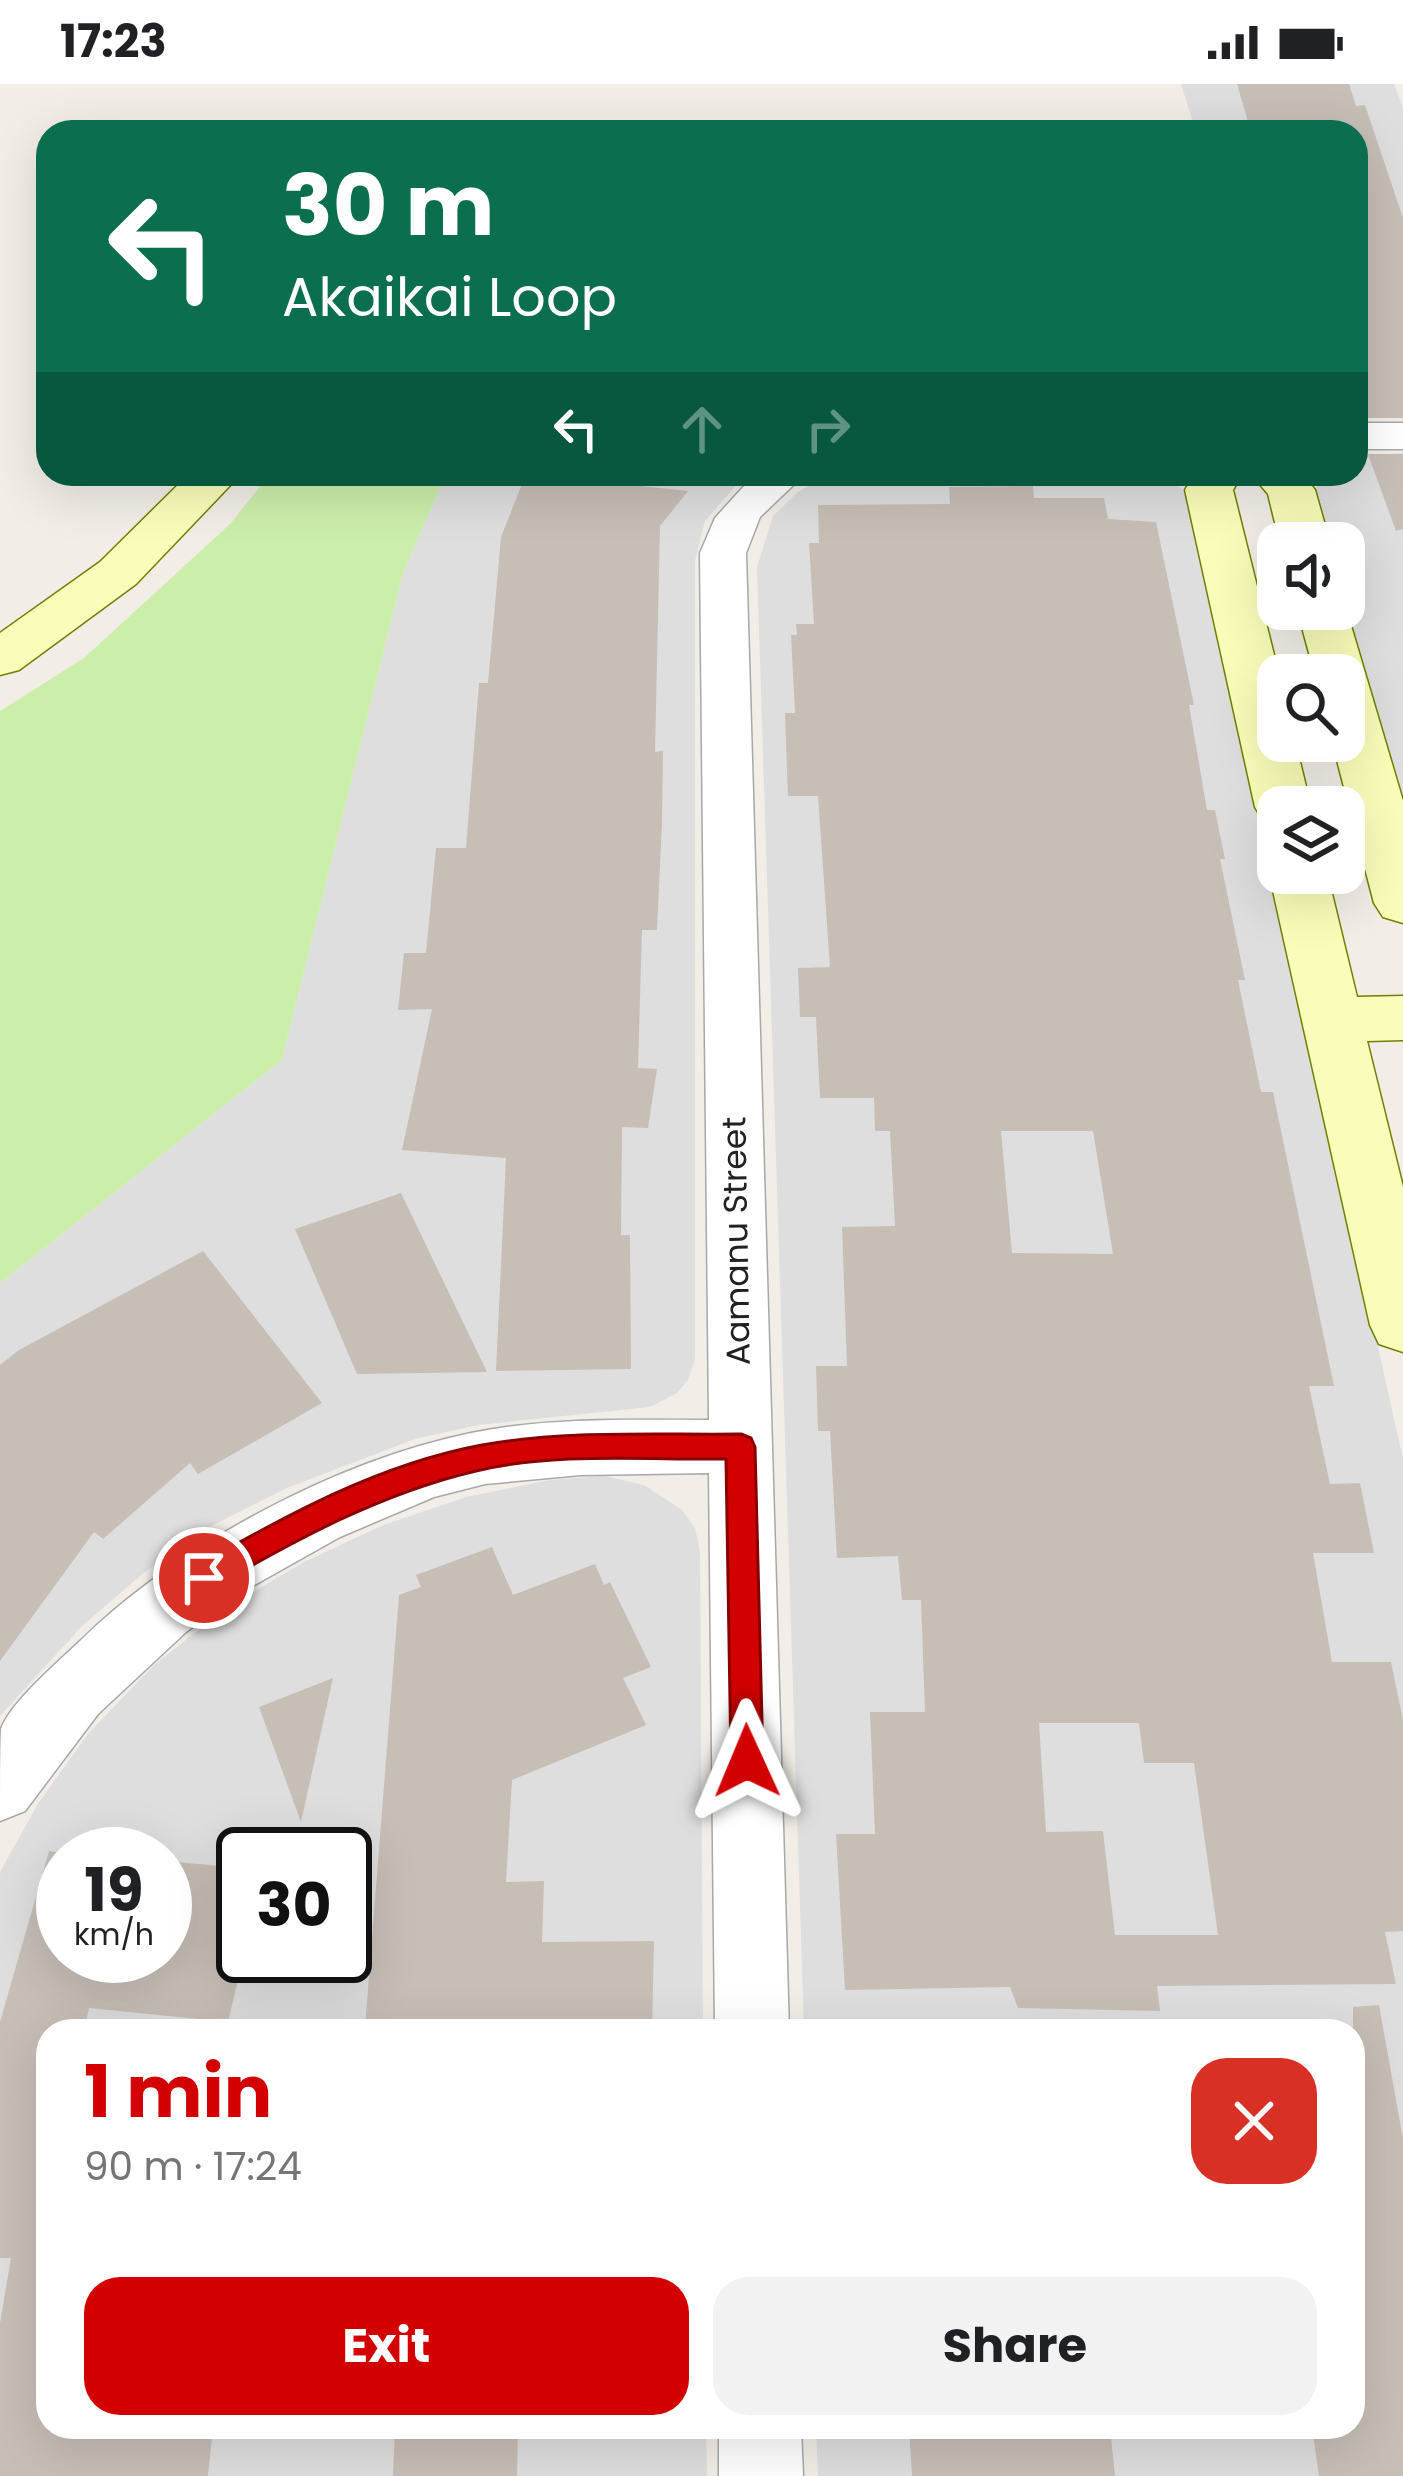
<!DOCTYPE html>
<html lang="en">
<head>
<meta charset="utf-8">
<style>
  :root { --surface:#fff; --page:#f2f2f2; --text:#202124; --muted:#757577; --accent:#d20000 }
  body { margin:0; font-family:Poppins,sans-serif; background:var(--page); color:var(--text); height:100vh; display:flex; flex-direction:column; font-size:45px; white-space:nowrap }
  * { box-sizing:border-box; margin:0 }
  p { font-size:39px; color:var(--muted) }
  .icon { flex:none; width:66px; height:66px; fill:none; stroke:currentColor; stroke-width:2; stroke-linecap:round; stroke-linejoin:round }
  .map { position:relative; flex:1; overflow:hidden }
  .drawer { position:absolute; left:36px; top:1935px; width:1329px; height:420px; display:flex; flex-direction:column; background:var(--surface); border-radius:36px; box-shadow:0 12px 48px #0002 }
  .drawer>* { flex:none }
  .top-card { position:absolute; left:36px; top:36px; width:1332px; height:366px; border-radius:36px; box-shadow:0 12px 48px #0002; background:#0b6e4f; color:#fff; overflow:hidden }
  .controls { position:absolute; left:1257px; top:438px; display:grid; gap:24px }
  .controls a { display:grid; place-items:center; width:108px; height:108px; border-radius:24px; background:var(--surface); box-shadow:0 12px 48px #0002; font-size:60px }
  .speed { position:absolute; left:36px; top:1743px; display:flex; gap:24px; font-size:60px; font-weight:700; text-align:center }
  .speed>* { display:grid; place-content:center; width:156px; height:156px; border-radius:50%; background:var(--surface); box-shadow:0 12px 48px #0002; line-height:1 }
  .speed small { font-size:30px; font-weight:400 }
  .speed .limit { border:6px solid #111; border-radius:18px; background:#fff; color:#111 }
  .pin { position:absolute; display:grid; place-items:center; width:102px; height:102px; color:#fff; margin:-51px; border:6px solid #fff; border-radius:50%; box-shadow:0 3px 12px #0007 }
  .me { position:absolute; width:132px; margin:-66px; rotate:359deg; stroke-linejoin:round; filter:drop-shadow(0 0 9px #0008) }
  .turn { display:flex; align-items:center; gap:42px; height:252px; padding:0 48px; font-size:54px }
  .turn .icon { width:156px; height:156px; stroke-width:2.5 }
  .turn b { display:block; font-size:84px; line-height:102px }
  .lanes { display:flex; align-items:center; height:114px; padding:0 48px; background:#0003; justify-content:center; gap:60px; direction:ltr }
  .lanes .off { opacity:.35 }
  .round { display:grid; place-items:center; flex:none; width:126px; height:126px; border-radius:36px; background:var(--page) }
  .summary { display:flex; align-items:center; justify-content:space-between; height:204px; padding:0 48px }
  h1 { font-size:72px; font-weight:700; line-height:90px; color:var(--accent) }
  .button { display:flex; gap:24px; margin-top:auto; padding:24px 48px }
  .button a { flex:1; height:138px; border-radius:36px; background:var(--accent); color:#fff; font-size:48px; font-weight:700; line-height:138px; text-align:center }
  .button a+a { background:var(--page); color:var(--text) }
  .status { display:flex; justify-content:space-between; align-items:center; height:84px; padding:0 60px; background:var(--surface); direction:ltr }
  .status svg { height:33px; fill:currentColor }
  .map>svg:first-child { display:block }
  .residential { fill:#dfdede; fill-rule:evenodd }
  .grass { fill:#cceeab }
  .building { fill:#c7beb6; fill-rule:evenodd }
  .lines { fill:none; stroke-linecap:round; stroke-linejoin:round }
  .street-casing { stroke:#a8a8a8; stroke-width:3 }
  .secondary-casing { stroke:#718000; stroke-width:3 }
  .street { fill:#fff; fill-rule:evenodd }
  .secondary { fill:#fafdb9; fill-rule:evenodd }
  .route { fill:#d20000; stroke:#800; stroke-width:3 }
  .labels { text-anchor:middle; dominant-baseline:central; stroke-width:9; stroke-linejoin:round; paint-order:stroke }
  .street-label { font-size:33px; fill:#212121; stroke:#fff }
</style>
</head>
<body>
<div class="status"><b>17:23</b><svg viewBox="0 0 49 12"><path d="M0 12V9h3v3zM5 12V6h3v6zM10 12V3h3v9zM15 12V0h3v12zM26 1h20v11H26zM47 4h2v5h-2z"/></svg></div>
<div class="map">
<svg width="1403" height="2392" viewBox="0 0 1403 2392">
  <rect width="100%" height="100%" fill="#f2eee7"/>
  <!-- residential -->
  <path class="residential" d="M 1181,0 L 1394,0 L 1403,24 L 1403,326 L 1356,48 L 1196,48 Z
    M 1403,369 L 1403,734 L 1344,523 L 1344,459 L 1326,459 L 1313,413 L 1322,390 L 1356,390 L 1356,372 Z
    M 446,390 L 746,390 L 705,437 L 695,477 L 695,1275 L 688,1296 L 677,1309 L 650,1323 L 478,1341 L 415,1355 L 287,1404 L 213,1441 L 146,1487 L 82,1542 L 0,1632 L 0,1199 L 282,976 L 403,489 Z
    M 830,390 L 1167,390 L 1188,412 L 1403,1375 L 1403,2392 L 818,2392 L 816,2343 L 1353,2343 L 1353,1947 L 804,1947 L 757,483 L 773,432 L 798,408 Z
    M 605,1392 L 644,1401 L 682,1426 L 695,1444 L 700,1467 L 703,1947 L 48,1947 L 48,2343 L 706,2343 L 707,2392 L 0,2392 L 0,1788 L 39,1718 L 88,1650 L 153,1582 L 222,1527 L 302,1479 L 381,1442 L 466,1413 L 551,1396 ZM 63,1770 L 165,1770 L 165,1872 L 63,1872 ZM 243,1770 L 345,1770 L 345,1872 L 243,1872 Z"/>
  <!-- grass -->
  <path class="grass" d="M 270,390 L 446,390 L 403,489 L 282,976 L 0,1199 L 0,627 L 84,574 L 231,439 Z"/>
  <!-- building -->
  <path class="building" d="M 1237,0 L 1349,0 L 1356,22 L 1365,21 L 1403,134 L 1403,334 L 1356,334 L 1356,48 L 1251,48 Z
    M 1368,370 L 1403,370 L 1403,445 L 1396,447 Z
    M 526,390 L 688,407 L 660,442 L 655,668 L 663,667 L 662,739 L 657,846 L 642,846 L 638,984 L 657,985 L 648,1044 L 622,1043 L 621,1151 L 630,1151 L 631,1285 L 496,1287 L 506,1074 L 402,1066 L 432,925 L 398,926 L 404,869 L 426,869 L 436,764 L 466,764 L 479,599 L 488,599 L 501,453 Z
    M 1033,402 L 1034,414 L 1104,414 L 1108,435 L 1156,438 L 1194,621 L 1189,621 L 1207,726 L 1215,726 L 1225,775 L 1220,775 L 1245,896 L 1238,896 L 1261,1008 L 1273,1008 L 1334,1302 L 1309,1302 L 1330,1400 L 1360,1399 L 1374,1469 L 1313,1469 L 1332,1578 L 1391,1578 L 1403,1636 L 1403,1847 L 1385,1848 L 1396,1900 L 1157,1902 L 1160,1927 L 1018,1924 L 1010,1903 L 845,1906 L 836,1750 L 875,1750 L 870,1628 L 925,1628 L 921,1516 L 902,1516 L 898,1472 L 837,1474 L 830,1347 L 818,1347 L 816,1282 L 847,1282 L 842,1143 L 895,1142 L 890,1047 L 875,1047 L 874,1014 L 820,1014 L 816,933 L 800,933 L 798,884 L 830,883 L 818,712 L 788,712 L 785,629 L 795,629 L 791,551 L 797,551 L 796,540 L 814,540 L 809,459 L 819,459 L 818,421 L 950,420 L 949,403 ZM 1001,1047 L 1093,1047 L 1113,1170 L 1012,1169 ZM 1039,1639 L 1139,1639 L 1144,1679 L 1194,1679 L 1218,1851 L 1115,1851 L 1103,1747 L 1046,1748 Z
    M 401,1109 L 487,1288 L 357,1290 L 295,1145 Z
    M 203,1167 L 322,1319 L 198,1390 L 190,1379 L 103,1455 L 94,1448 L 0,1577 L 0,1281 L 19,1266 Z
    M 492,1463 L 513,1511 L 595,1480 L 604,1501 L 610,1498 L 651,1583 L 623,1594 L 646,1641 L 512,1696 L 506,1798 L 544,1797 L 542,1858 L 654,1857 L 652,1947 L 566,1947 L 566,1942 L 365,1943 L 399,1511 L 421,1503 L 416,1491 Z
    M 333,1594 L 301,1738 L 259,1623 Z
    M 49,1767 L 63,1769 L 63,1872 L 165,1872 L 165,1777 L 243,1784 L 243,1875 L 228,1938 L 89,1924 L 84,1947 L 48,1944 L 48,2343 L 213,2343 L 208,2392 L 0,2392 L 0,2239 L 11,2174 L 0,2174 L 0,1938 Z
    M 1379,1921 L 1403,2055 L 1403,2392 L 1319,2392 L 1312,2343 L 1353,2343 L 1353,1923 Z
    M 395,2343 L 518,2343 L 517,2392 L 393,2392 Z
    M 909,2343 L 1110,2343 L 1115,2392 L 912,2392 Z"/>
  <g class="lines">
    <!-- street casing -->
    <g class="street-casing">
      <path id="street" d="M 1356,339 L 1403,339 L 1403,365 L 1356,365 Z
        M 755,390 L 805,390 L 760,433 L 746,469 L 789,1947 L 715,1947 L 709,1389 L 581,1391 L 485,1400 L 434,1413 L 340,1453 L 235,1512 L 186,1548 L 98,1630 L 25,1727 L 0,1737 C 0,1714 0,1665 1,1645 C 10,1619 59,1577 80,1557 C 178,1461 336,1377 471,1349 C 549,1333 630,1336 709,1336 L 700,469 L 715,434 Z
        M 719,2343 L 801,2343 L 803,2392 L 719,2392 Z"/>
    </g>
    <!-- secondary casing -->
    <g class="secondary-casing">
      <path id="secondary" d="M 189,390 L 241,390 L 136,500 L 19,586 L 0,591 L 0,549 L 100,478 Z
        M 1194,390 L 1242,390 L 1233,406 L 1279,591 L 1278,657 L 1295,657 L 1311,723 L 1278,723 L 1278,740 L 1263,736 L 1255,723 L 1185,406 Z
        M 1251,390 L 1303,390 L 1315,406 L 1330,459 L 1280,459 L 1268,410 Z
        M 1344,518 L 1403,717 L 1403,839 L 1383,833 L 1374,819 L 1332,657 L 1344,657 L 1344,591 L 1315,591 L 1297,525 L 1344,525 Z
        M 1278,775 L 1278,789 L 1327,789 L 1357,913 L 1403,912 L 1403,956 L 1367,957 L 1403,1103 L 1403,1268 L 1379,1260 L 1370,1241 L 1269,789 Z"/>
    </g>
    <!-- street -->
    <use href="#street" class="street"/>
    <!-- secondary -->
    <use href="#secondary" class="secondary"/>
  </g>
  <!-- route -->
  <path class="route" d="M 741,1350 L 751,1354 L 755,1363 L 763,1677 L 758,1688 L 747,1692 L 736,1688 L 731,1677 L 726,1375 C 645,1376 556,1368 476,1387 C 382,1409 297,1455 214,1503 L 204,1507 L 193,1503 L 189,1494 L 193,1485 C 282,1433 379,1380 482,1361 C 566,1346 655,1351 741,1350 Z"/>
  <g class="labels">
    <!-- street labels -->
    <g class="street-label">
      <text transform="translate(736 1157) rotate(-91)">Aamanu Street</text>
    </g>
  </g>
</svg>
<div class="controls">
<a><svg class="icon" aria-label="sound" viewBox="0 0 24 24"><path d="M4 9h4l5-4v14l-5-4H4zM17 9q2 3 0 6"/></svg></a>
<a><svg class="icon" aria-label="search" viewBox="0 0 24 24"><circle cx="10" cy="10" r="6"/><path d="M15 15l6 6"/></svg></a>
<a><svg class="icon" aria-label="layers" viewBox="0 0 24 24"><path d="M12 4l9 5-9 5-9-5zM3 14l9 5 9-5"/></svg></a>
</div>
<div class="speed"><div>19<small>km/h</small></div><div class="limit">30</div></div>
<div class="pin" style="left:204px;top:1494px;background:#d93025"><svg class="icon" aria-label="arrive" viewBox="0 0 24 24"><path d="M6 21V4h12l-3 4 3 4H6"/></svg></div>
<svg class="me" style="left:747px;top:1677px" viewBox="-20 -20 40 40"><path d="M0-17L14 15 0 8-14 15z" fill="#d20000" stroke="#fff" stroke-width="4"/></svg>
<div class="top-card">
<div class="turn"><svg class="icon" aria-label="left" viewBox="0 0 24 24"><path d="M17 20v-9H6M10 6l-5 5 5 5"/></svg><div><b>30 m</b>Akaikai Loop</div></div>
<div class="lanes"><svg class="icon" aria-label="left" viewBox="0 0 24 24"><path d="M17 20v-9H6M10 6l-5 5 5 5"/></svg><svg class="icon off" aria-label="ahead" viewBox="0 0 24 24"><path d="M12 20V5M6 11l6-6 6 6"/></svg><svg class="icon off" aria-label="right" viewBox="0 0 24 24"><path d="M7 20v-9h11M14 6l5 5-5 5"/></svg></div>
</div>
<section class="drawer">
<div class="summary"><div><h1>1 min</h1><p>90 m · 17:24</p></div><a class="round" style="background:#d93025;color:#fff"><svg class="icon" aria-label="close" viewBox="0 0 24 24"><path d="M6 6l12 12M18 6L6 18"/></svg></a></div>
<div class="button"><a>Exit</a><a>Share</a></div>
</section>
</div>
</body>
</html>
